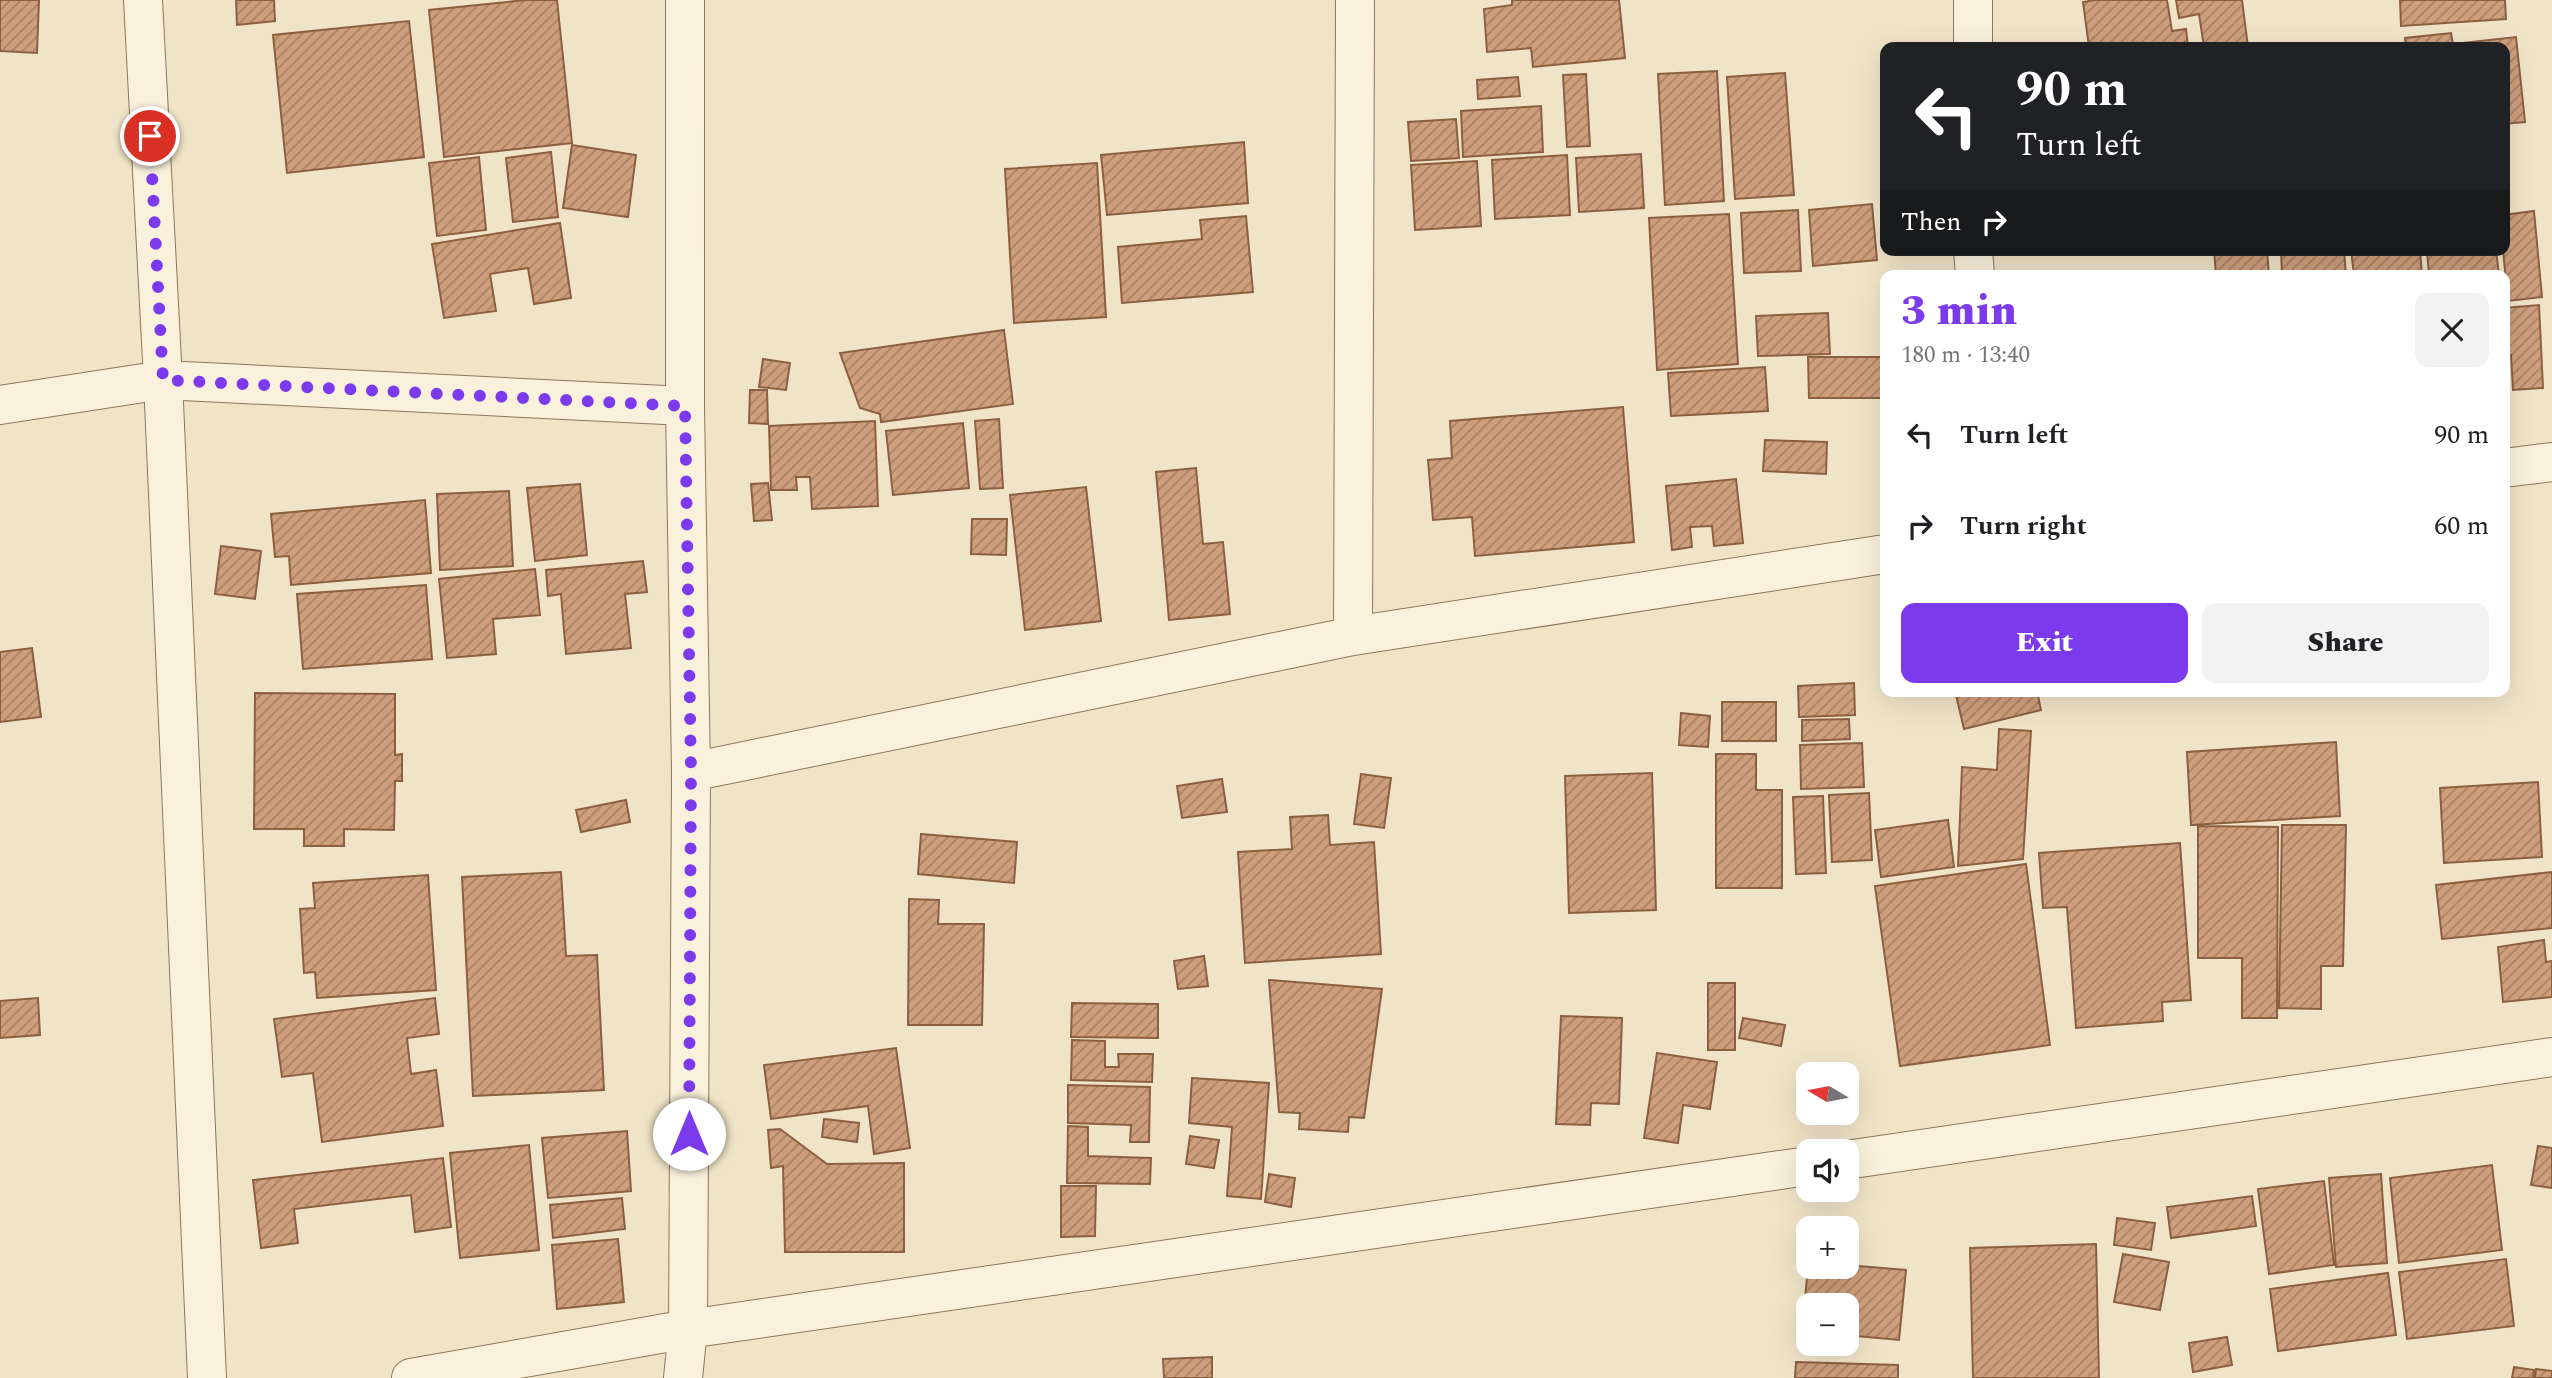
<!DOCTYPE html>
<html lang="en">
<head>
<meta charset="utf-8">
<style>
  :root { --surface:#fff; --page:#f2f2f2; --text:#202124; --muted:#757577; --accent:#7c3aed }
  body { margin:0; font-family:Spectral,serif; background:var(--page); color:var(--text); height:100vh; display:flex; flex-direction:column; font-size:26px; white-space:nowrap }
  * { box-sizing:border-box; margin:0 }
  p { font-size:23px; color:var(--muted) }
  .icon { flex:none; width:38px; height:38px; fill:none; stroke:currentColor; stroke-width:2; stroke-linecap:round; stroke-linejoin:round }
  .map { position:relative; flex:1; overflow:hidden }
  .panel { position:absolute; left:1880px; top:270px; width:630px; height:427px; display:flex; flex-direction:column; background:var(--surface); border-radius:14px; box-shadow:0 7px 28px #0002 }
  .panel>* { flex:none }
  .hud { position:absolute; left:1880px; top:42px; width:630px; height:214px; border-radius:14px; box-shadow:0 7px 28px #0002; background:#202124; color:#fff; overflow:hidden }
  .needle { width:46px; rotate:280deg }
  .buttons { position:absolute; left:1796px; top:1062px; display:grid; gap:14px }
  .buttons a { display:grid; place-items:center; width:63px; height:63px; border-radius:14px; background:var(--surface); box-shadow:0 7px 28px #0002; font-size:35px }
  .pin { position:absolute; display:grid; place-items:center; width:60px; height:60px; color:#fff; margin:-30px; border:4px solid #fff; border-radius:50%; box-shadow:0 2px 7px #0007 }
  .me { position:absolute; width:77px; margin:-38px; rotate:0deg; stroke-linejoin:round; filter:drop-shadow(0 0 5px #0008) }
  .turn { display:flex; align-items:center; gap:24px; height:147px; padding:0 21px; font-size:32px }
  .turn .icon { width:91px; height:91px; stroke-width:2.5 }
  .turn b { display:block; font-size:49px; line-height:60px }
  .then { display:flex; align-items:center; height:66px; padding:0 21px; background:#0003; gap:14px; font-size:26px }
  .round { display:grid; place-items:center; flex:none; width:74px; height:74px; border-radius:14px; background:var(--page) }
  .overview { display:flex; align-items:center; justify-content:space-between; height:119px; padding:0 21px }
  h1 { font-size:42px; font-weight:800; line-height:52px; color:var(--accent) }
  .action { display:flex; gap:14px; margin-top:auto; padding:14px 21px }
  .action a { flex:1; height:80px; border-radius:14px; background:var(--accent); color:#fff; font-size:28px; font-weight:800; line-height:80px; text-align:center }
  .action a+a { background:var(--page); color:var(--text) }
  ul { padding:0; list-style:none }
  li { display:flex; align-items:center; gap:21px; height:91px; padding:0 21px }
  li div { flex:1 }
  li b { display:block; font-size:26px }
  li em { font-style:normal }
  .map>svg:first-child { display:block }
  .building { fill:url(#building-hatch); stroke:#8d5f41; stroke-width:2 }
  .lines { fill:none; stroke-linecap:round; stroke-linejoin:round }
  .minor-casing { stroke:#8d765c; stroke-width:40 }
  .minor { stroke:#faf1dc; stroke-width:38 }
  .route { stroke:#7c3aed; stroke-width:12; stroke-dasharray:0 21.6 }
</style>
</head>
<body>
<div class="map">
<svg width="2552" height="1378" viewBox="0 0 2552 1378">
  <defs>
    <pattern id="building-hatch" width="6" height="6" patternUnits="userSpaceOnUse" patternTransform="scale(1.75)"><rect width="6" height="6" fill="#cf9f7d"/><path d="M-1 1l2-2M0 6l6-6M5 7l2-2" fill="none" stroke="#a98266"/></pattern>
  </defs>
  <rect width="100%" height="100%" fill="#f0e4c8"/>
  <!-- building -->
  <path class="building" d="M 0,0 L 39,0 L 37,53 L 0,51 Z
    M 236,0 L 274,0 L 275,21 L 237,25 Z
    M 526,0 L 557,0 L 572,143 L 444,157 L 429,10 Z
    M 1512,0 L 1619,0 L 1625,58 L 1533,67 L 1531,48 L 1487,52 L 1484,9 L 1512,5 Z
    M 2095,0 L 2167,0 L 2172,31 L 2186,29 L 2188,47 L 2089,47 L 2083,2 Z
    M 2176,0 L 2242,0 L 2248,47 L 2204,47 L 2199,14 L 2179,18 Z
    M 2400,0 L 2505,0 L 2506,19 L 2401,26 Z
    M 409,21 L 424,157 L 287,173 L 273,35 Z
    M 2451,33 L 2453,44 L 2516,37 L 2525,122 L 2504,124 L 2504,47 L 2406,47 L 2405,38 Z
    M 1717,71 L 1724,201 L 1665,205 L 1658,74 Z
    M 1785,73 L 1794,195 L 1735,199 L 1727,77 Z
    M 1586,74 L 1590,146 L 1567,147 L 1563,75 Z
    M 1518,77 L 1520,96 L 1478,99 L 1477,80 Z
    M 1541,106 L 1543,152 L 1463,157 L 1461,111 Z
    M 1456,119 L 1459,158 L 1411,161 L 1408,122 Z
    M 1244,142 L 1248,203 L 1107,215 L 1101,155 Z
    M 572,145 L 636,155 L 628,217 L 563,208 Z
    M 551,152 L 558,217 L 513,222 L 506,158 Z
    M 1641,154 L 1644,208 L 1579,212 L 1576,158 Z
    M 1567,155 L 1570,215 L 1495,219 L 1492,160 Z
    M 479,157 L 486,230 L 437,236 L 429,163 Z
    M 1477,161 L 1481,226 L 1415,230 L 1411,165 Z
    M 1097,163 L 1106,317 L 1014,323 L 1005,169 Z
    M 1872,204 L 1877,260 L 1813,266 L 1809,210 Z
    M 1798,210 L 1801,271 L 1744,273 L 1741,213 Z
    M 2534,211 L 2542,297 L 2508,301 L 2503,250 L 2504,215 Z
    M 1729,214 L 1738,364 L 1657,370 L 1649,218 Z
    M 1246,216 L 1253,292 L 1122,303 L 1118,247 L 1202,239 L 1200,220 Z
    M 560,223 L 571,298 L 534,304 L 528,268 L 490,274 L 496,311 L 444,318 L 432,244 Z
    M 2214,250 L 2267,250 L 2269,275 L 2216,275 Z
    M 2281,250 L 2344,250 L 2346,275 L 2282,275 Z
    M 2351,250 L 2420,250 L 2422,275 L 2354,275 Z
    M 2427,250 L 2496,250 L 2499,275 L 2429,275 Z
    M 2539,305 L 2543,388 L 2513,390 L 2511,355 L 2504,355 L 2504,308 Z
    M 1828,313 L 1830,354 L 1758,356 L 1756,316 Z
    M 1004,330 L 1013,404 L 881,422 L 880,414 L 860,408 L 840,353 Z
    M 1808,357 L 1882,357 L 1882,398 L 1809,398 Z
    M 763,359 L 790,363 L 786,390 L 759,387 Z
    M 1765,367 L 1768,411 L 1671,416 L 1668,373 Z
    M 750,390 L 767,390 L 768,424 L 749,423 Z
    M 1623,407 L 1634,542 L 1475,556 L 1472,517 L 1433,520 L 1428,460 L 1452,458 L 1450,421 Z
    M 999,419 L 1003,488 L 980,489 L 975,421 Z
    M 875,421 L 878,506 L 812,509 L 810,477 L 796,477 L 797,490 L 771,490 L 769,426 Z
    M 963,423 L 969,488 L 893,495 L 886,431 Z
    M 1765,440 L 1827,442 L 1826,474 L 1763,471 Z
    M 1196,468 L 1203,544 L 1223,542 L 1230,614 L 1169,620 L 1156,472 Z
    M 1736,479 L 1743,543 L 1714,546 L 1712,526 L 1690,527 L 1692,547 L 1672,550 L 1666,486 Z
    M 768,483 L 772,520 L 754,521 L 751,484 Z
    M 580,484 L 587,555 L 535,561 L 527,488 Z
    M 1086,487 L 1101,621 L 1025,630 L 1010,495 Z
    M 509,491 L 513,566 L 440,570 L 437,494 Z
    M 425,500 L 431,573 L 291,585 L 289,556 L 275,557 L 271,514 Z
    M 972,519 L 1007,519 L 1006,555 L 971,554 Z
    M 221,546 L 261,551 L 255,599 L 215,594 Z
    M 643,561 L 647,592 L 625,594 L 631,648 L 566,654 L 561,594 L 548,596 L 546,570 Z
    M 535,569 L 540,615 L 493,619 L 496,654 L 447,658 L 439,579 Z
    M 426,585 L 432,659 L 303,669 L 297,594 Z
    M 32,648 L 41,717 L 0,722 L 0,652 Z
    M 1854,683 L 1855,715 L 1799,717 L 1798,686 Z
    M 1955,691 L 2037,691 L 2041,710 L 1964,729 Z
    M 255,693 L 395,694 L 395,755 L 402,754 L 402,781 L 395,781 L 394,830 L 344,829 L 344,846 L 304,846 L 304,829 L 254,829 Z
    M 1722,702 L 1776,702 L 1776,741 L 1722,741 Z
    M 1681,713 L 1710,716 L 1708,747 L 1679,745 Z
    M 1849,719 L 1850,739 L 1802,741 L 1802,720 Z
    M 1999,729 L 2031,731 L 2023,859 L 1958,866 L 1962,767 L 1997,770 Z
    M 2336,742 L 2340,816 L 2191,825 L 2187,752 Z
    M 1862,743 L 1864,787 L 1801,789 L 1800,745 Z
    M 1716,754 L 1756,754 L 1756,790 L 1782,790 L 1782,888 L 1716,888 Z
    M 1652,773 L 1656,910 L 1569,913 L 1565,776 Z
    M 1361,774 L 1391,778 L 1384,828 L 1354,824 Z
    M 1222,779 L 1227,812 L 1182,818 L 1177,786 Z
    M 2538,782 L 2542,857 L 2444,863 L 2440,788 Z
    M 1869,793 L 1872,860 L 1832,862 L 1829,795 Z
    M 1823,796 L 1826,873 L 1796,874 L 1793,797 Z
    M 626,800 L 630,822 L 581,832 L 576,810 Z
    M 1328,815 L 1330,845 L 1374,842 L 1381,954 L 1245,963 L 1238,852 L 1292,849 L 1290,817 Z
    M 1948,820 L 1954,867 L 1881,877 L 1875,830 Z
    M 2282,825 L 2346,825 L 2343,966 L 2321,966 L 2321,1009 L 2279,1008 Z
    M 2198,826 L 2278,827 L 2277,1018 L 2242,1018 L 2242,958 L 2198,958 Z
    M 921,834 L 1017,842 L 1014,883 L 918,874 Z
    M 2180,843 L 2191,1000 L 2162,1002 L 2163,1021 L 2076,1028 L 2067,907 L 2043,908 L 2039,853 Z
    M 2026,864 L 2050,1045 L 1900,1066 L 1875,886 Z
    M 561,872 L 566,956 L 597,955 L 604,1090 L 473,1096 L 462,877 Z
    M 2552,872 L 2552,928 L 2442,939 L 2436,885 Z
    M 428,875 L 436,990 L 317,998 L 315,972 L 304,973 L 300,909 L 315,908 L 313,883 Z
    M 909,899 L 939,900 L 938,924 L 984,924 L 982,1025 L 908,1025 Z
    M 2544,940 L 2546,962 L 2552,961 L 2552,997 L 2503,1002 L 2498,947 Z
    M 1204,956 L 1208,986 L 1178,989 L 1174,961 Z
    M 1269,980 L 1382,989 L 1364,1118 L 1349,1117 L 1348,1132 L 1299,1129 L 1300,1113 L 1279,1112 Z
    M 1708,983 L 1735,983 L 1735,1050 L 1708,1050 Z
    M 38,998 L 40,1035 L 0,1038 L 0,1001 Z
    M 435,998 L 439,1034 L 407,1038 L 411,1074 L 436,1070 L 443,1126 L 322,1142 L 313,1073 L 282,1077 L 274,1019 Z
    M 1072,1003 L 1158,1004 L 1158,1038 L 1071,1037 Z
    M 1561,1016 L 1622,1018 L 1619,1104 L 1591,1103 L 1590,1125 L 1556,1124 Z
    M 1743,1018 L 1785,1025 L 1781,1046 L 1739,1038 Z
    M 1072,1040 L 1105,1041 L 1105,1067 L 1119,1067 L 1118,1054 L 1153,1054 L 1152,1082 L 1071,1080 Z
    M 896,1048 L 910,1148 L 874,1154 L 868,1106 L 771,1119 L 764,1065 Z
    M 1657,1053 L 1717,1062 L 1710,1109 L 1683,1105 L 1678,1143 L 1644,1138 Z
    M 1192,1078 L 1269,1083 L 1261,1199 L 1227,1196 L 1232,1127 L 1189,1123 Z
    M 1068,1085 L 1150,1087 L 1149,1142 L 1130,1142 L 1131,1125 L 1068,1123 Z
    M 824,1119 L 859,1123 L 857,1142 L 822,1137 Z
    M 1068,1126 L 1088,1127 L 1088,1156 L 1151,1158 L 1150,1184 L 1067,1183 Z
    M 780,1129 L 827,1164 L 904,1163 L 904,1252 L 785,1252 L 783,1166 L 771,1168 L 768,1130 Z
    M 627,1131 L 631,1191 L 548,1198 L 542,1138 Z
    M 1190,1136 L 1219,1140 L 1214,1168 L 1186,1164 Z
    M 529,1145 L 539,1250 L 460,1258 L 450,1153 Z
    M 2538,1146 L 2552,1148 L 2552,1188 L 2531,1185 Z
    M 443,1158 L 451,1227 L 415,1232 L 411,1195 L 294,1209 L 298,1243 L 261,1248 L 253,1180 Z
    M 2492,1165 L 2502,1250 L 2399,1263 L 2390,1178 Z
    M 1269,1174 L 1295,1178 L 1291,1207 L 1265,1202 Z
    M 2381,1174 L 2387,1263 L 2336,1267 L 2329,1178 Z
    M 2324,1181 L 2334,1265 L 2269,1274 L 2258,1189 Z
    M 1061,1186 L 1096,1186 L 1095,1236 L 1061,1237 Z
    M 2252,1196 L 2256,1226 L 2171,1238 L 2167,1207 Z
    M 622,1198 L 625,1229 L 553,1238 L 550,1205 Z
    M 2117,1218 L 2155,1223 L 2151,1250 L 2114,1245 Z
    M 618,1239 L 624,1302 L 557,1309 L 552,1245 Z
    M 2096,1244 L 2099,1378 L 1973,1378 L 1970,1248 Z
    M 2123,1254 L 2169,1262 L 2160,1310 L 2114,1302 Z
    M 2506,1259 L 2514,1326 L 2407,1339 L 2399,1272 Z
    M 1846,1265 L 1906,1270 L 1899,1340 L 1846,1335 L 1846,1306 L 1808,1306 L 1808,1331 L 1802,1331 L 1808,1267 L 1846,1267 Z
    M 2388,1273 L 2396,1335 L 2278,1351 L 2270,1289 Z
    M 2227,1337 L 2232,1365 L 2193,1372 L 2189,1343 Z
    M 1212,1357 L 1212,1378 L 1164,1378 L 1163,1359 Z
    M 1796,1362 L 1898,1365 L 1898,1378 L 1795,1378 Z
    M 2514,1367 L 2534,1370 L 2533,1378 L 2512,1378 Z
    M 2536,1369 L 2552,1371 L 2552,1378 L 2535,1378 Z"/>
  <g class="lines">
    <!-- minor casing -->
    <g class="minor-casing">
      <path id="minor" d="M 143,0 L 163,380 L 207,1378
        M 1973,47 L 1973,0
        M 1973,250 L 1975,275
        M 0,405 L 163,380 L 685,406
        M 2504,468 L 2552,462
        M 1353,636 L 1885,554
        M 691,772 L 1353,636 L 1355,0
        M 1846,1160 L 2552,1057
        M 411,1378 L 688,1329 L 1808,1166
        M 683,1378 L 688,1329 L 691,772 L 685,406 L 685,0"/>
    </g>
    <!-- minor -->
    <use href="#minor" class="minor"/>
  </g>
  <g class="lines">
    <!-- route -->
    <path class="route" d="M 150,136 L 163,380 L 685,406 L 691,772 L 689,1134"/>
  </g>
</svg>
<div class="buttons">
<a><svg class="needle" viewBox="-14 -14 28 28"><path d="M0-13l5 13h-10z" fill="#e53935"/><path d="M0 13l5-13h-10z" fill="#757577"/></svg></a>
<a><svg class="icon" aria-label="sound" viewBox="0 0 24 24"><path d="M4 9h4l5-4v14l-5-4H4zM17 9q2 3 0 6"/></svg></a>
<a>+</a>
<a>−</a>
</div>
<div class="pin" style="left:150px;top:136px;background:#d93025"><svg class="icon" aria-label="arrive" viewBox="0 0 24 24"><path d="M6 21V4h12l-3 4 3 4H6"/></svg></div>
<svg class="me" style="left:689px;top:1134px" viewBox="-20 -20 40 40"><circle r="19" fill="#fff"/><path d="M0-13L10 11 0 6-10 11z" fill="#7c3aed"/></svg>
<div class="hud">
<div class="turn"><svg class="icon" aria-label="left" viewBox="0 0 24 24"><path d="M17 20v-9H6M10 6l-5 5 5 5"/></svg><div><b>90 m</b>Turn left</div></div>
<div class="then">Then<svg class="icon" aria-label="right" viewBox="0 0 24 24"><path d="M7 20v-9h11M14 6l5 5-5 5"/></svg></div>
</div>
<section class="panel">
<div class="overview"><div><h1>3 min</h1><p>180 m · 13:40</p></div><a class="round"><svg class="icon" aria-label="close" viewBox="0 0 24 24"><path d="M6 6l12 12M18 6L6 18"/></svg></a></div>
<ul>
<li><svg class="icon" aria-label="left" viewBox="0 0 24 24"><path d="M17 20v-9H6M10 6l-5 5 5 5"/></svg><div><b>Turn left</b></div><em>90 m</em></li>
<li><svg class="icon" aria-label="right" viewBox="0 0 24 24"><path d="M7 20v-9h11M14 6l5 5-5 5"/></svg><div><b>Turn right</b></div><em>60 m</em></li>
</ul>
<div class="action"><a>Exit</a><a>Share</a></div>
</section>
</div>
</body>
</html>
